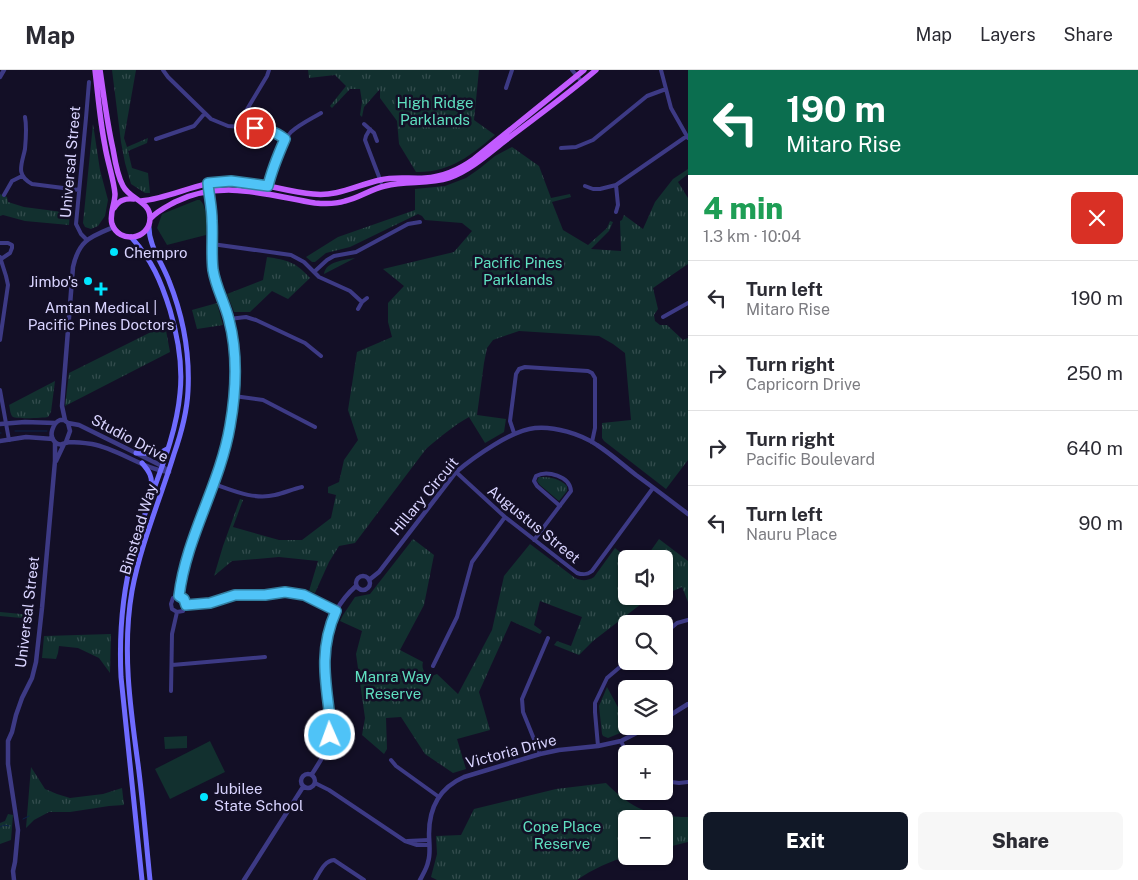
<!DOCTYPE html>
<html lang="en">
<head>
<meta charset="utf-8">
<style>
  :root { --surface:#fff; --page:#f7f7f7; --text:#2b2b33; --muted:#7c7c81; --line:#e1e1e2; --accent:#111827 }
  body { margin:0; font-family:"Public Sans",sans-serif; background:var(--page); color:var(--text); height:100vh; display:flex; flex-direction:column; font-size:19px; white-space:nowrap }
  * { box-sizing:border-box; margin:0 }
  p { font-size:16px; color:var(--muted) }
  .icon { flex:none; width:28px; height:28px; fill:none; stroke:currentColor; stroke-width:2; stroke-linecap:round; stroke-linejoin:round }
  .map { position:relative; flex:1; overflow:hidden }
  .details { display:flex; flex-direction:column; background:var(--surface); width:450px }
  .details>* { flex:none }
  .guide { background:#0b6e4f; color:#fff; overflow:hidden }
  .controls { position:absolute; left:618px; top:480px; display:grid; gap:10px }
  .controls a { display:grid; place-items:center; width:55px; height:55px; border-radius:8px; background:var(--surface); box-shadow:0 1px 4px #0004; font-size:25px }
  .pin { position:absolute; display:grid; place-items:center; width:42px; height:42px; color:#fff; margin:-21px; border:2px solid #fff; border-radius:50%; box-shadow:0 1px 5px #0007 }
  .me { position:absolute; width:55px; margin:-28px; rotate:358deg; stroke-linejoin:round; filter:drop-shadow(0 0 4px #0008) }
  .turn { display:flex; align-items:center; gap:18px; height:105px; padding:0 15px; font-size:22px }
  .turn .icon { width:65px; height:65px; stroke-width:2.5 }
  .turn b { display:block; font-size:35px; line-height:42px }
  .round { display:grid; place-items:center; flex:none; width:52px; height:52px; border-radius:8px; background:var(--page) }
  .overview { display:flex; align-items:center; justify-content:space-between; height:85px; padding:0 15px }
  h1 { font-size:30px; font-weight:800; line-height:38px; color:#1e9e55 }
  .cta { display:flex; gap:10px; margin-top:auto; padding:10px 15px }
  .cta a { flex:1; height:58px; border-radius:8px; background:var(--accent); color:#fff; font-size:20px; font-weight:800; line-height:58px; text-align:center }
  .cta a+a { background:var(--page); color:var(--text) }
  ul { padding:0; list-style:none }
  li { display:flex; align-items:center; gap:15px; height:75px; padding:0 15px; border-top:1px solid var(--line) }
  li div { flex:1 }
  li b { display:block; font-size:19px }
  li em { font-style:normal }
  header { display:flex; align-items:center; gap:30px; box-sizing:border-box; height:70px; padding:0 25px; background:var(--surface); border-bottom:1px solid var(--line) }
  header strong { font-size:24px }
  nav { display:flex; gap:28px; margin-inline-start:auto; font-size:18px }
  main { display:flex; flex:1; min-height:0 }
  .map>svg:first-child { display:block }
  .grass { fill:url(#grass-tufts) }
  .pitch { fill:#12302f }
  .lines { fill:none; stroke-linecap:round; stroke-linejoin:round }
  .stream { stroke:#0c2248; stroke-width:1 }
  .minor { stroke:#3d3a85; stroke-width:4 }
  .tertiary { stroke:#3d3a85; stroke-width:4.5 }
  .secondary { stroke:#6f6bff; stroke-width:5 }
  .primary { stroke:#c25bff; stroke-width:5.5 }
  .route-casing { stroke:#337fa1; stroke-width:12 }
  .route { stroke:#4fc3f7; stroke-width:9 }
  .poi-dot { fill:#00e5ff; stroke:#130f26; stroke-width:2 }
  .labels { text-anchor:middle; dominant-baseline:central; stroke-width:5; stroke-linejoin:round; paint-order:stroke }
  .park-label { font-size:15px; fill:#5fe0c0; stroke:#130f26 }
  .street-label { font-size:15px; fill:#d9d4ff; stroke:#130f26 }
  .poi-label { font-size:15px; fill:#d9d4ff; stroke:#130f26; text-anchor:start }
</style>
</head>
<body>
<header>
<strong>Map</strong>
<nav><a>Map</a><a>Layers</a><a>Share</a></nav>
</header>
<main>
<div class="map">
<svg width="688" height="810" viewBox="0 0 688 810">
  <defs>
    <pattern id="grass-tufts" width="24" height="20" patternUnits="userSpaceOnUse" patternTransform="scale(1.25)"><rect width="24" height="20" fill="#12302f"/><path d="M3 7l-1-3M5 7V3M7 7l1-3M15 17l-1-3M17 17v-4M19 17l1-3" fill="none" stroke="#344d4e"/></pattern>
  </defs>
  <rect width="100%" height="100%" fill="#130f26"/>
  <!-- grass -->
  <path class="grass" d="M 112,0 L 136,0 L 124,68 L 127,77 L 148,68 L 147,73 L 128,81 L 132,98 L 148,103 L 150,123 L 145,123 L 131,114 L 125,93 L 121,72 Z
    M 308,0 L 479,0 L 474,50 L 495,65 C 471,85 450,103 416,102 L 399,74 L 397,51 L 380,28 L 380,19 L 364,37 L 362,47 L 360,45 L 362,32 L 360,19 L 350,19 L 332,38 L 330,36 L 346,16 L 335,5 L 309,8 Z
    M 93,54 L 100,100 L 108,130 L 105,146 L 98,156 L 91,159 L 85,157 L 83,153 Z
    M 512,77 L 539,96 L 551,128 L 570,124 L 571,127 L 552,132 L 563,160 L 588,175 L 607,158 L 610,151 L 613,152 L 609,161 L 591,179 L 621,181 L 620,151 L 622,150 L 624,145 L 643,159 L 655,132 L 673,109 L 688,99 L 688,104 L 678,112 L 688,128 L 688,194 L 653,218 L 658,239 L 654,245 L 655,251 L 660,255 L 667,255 L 683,270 L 688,268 L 688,390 L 666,419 L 604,371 L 602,368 L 602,353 L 631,350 L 625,283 L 613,274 L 599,266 L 519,261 L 493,270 L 487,278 L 484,293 L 477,345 L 506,349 L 504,362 L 485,373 L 469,347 C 453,356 440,367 426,379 L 355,473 L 339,476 L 329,492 L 315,523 L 309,521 L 318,491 L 279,487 L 232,491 L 214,506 L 223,476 L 240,429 L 243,430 L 233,457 L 279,470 L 302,470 L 331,448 L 336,425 L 328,423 L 328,417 L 339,412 L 344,390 L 358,370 L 348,340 L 357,282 L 392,267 L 388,252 L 388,233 L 404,216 L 383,199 L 454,182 L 472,161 L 462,153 L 425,150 L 422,146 L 418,144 L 350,177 L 326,183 L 315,192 L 312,192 L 306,187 L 338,167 L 415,140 L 415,119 L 445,116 L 466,108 L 479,99 L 495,86 Z
    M 0,124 L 7,127 L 8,132 L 24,137 L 70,143 L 69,155 L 25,151 L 3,145 L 0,146 Z
    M 267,187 C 287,190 296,192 310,208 L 288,229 L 272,221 L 250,242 L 234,242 L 227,224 L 263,210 Z
    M 355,188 L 324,204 C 326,191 345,190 355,188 Z
    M 217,233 L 223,255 L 197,259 L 192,240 Z
    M 165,255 L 170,282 L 65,336 L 69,303 Z
    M 55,311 L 51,342 L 48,347 C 44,348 17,349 13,347 C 10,345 10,338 9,335 Z
    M 539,407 C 550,407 559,408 567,416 L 567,421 L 559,431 L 540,415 L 537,411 Z
    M 413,469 L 434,485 L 424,535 L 400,580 L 423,592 C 421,599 425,605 432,606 L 437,604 L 458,624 L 492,560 L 504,506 L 530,474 L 575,508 C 581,511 588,511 594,507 L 615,478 L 629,489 L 626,489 L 626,526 L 661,526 L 645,531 L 593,571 L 579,585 L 554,575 L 557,571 L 571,576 L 582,547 L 540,531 L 534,555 L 542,561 L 540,564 L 511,551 L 479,622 L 490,660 L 457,669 L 466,699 L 453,703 L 425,684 L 401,647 L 386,648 L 387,679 L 384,684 L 362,665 L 365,648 L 356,584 L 362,561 L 340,551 L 343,545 L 355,527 L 370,524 Z
    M 659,469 L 688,491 L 688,532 L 682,517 L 664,525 L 664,489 L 645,489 Z
    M 0,542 L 32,545 L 32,549 L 0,546 Z
    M 111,564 L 110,603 L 99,588 L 78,578 L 59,576 L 58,583 L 56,589 L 42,588 L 44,566 Z
    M 607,617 L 626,652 L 626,656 L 629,656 L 630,659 L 608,668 L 603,666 L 602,664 L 599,636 Z
    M 31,697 L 45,719 L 57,724 L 70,728 L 103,724 L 122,718 L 124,735 L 109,736 L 70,742 L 49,742 L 34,750 L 26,758 Z
    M 606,713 C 632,739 651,747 688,747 L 688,772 L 664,778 L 664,749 L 626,749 L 626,786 L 629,786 C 610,791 593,799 577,810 L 437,810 L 431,807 L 437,784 L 436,766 L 461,765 L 474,739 L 556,719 Z
    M 8,744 L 13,745 L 11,770 L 0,774 L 0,753 L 5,751 Z"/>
  <!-- pitch -->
  <path class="pitch" d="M 197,130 L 200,130 C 208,137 206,155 206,165 L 167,175 L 157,158 L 162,144 Z
    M 187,666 L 187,678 L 165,679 L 164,667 Z
    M 210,671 L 225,702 L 170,729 L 155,699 Z"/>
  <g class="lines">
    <!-- stream -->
    <path class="stream" d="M 15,361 L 47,361
      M 0,363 L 1,363
      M 23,749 L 29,746
      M 0,757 L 4,755 L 9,756"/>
    <!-- minor -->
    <path class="minor" d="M 163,0 L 168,7 L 211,49 L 228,56 L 268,59 L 275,62 L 285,69
      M 572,0 L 582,12
      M 661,0 L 671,38 L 688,68
      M 506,18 L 512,0
      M 25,47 C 27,57 26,68 25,79 C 22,94 15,105 32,114 L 79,120
      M 364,54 L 374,63 L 377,71
      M 242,57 L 246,41 L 267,6 L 269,0
      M 370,59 L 366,66 L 365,70 L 381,112
      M 156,69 L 194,56 L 205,43
      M 561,78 L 576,77 L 593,70 L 647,26 L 666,19
      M 616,115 L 618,135 L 616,142
      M 585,116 L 593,119 L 600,119 L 616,115 L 687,66
      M 266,124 C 271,103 276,78 291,62 C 300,54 311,49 321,43
      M 4,125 L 12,111 L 22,106
      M 87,170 L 81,164 L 76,154 L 86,48 L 89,12
      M 0,173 L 8,173 L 12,175 L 12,178 L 10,183 L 1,189
      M 212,174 L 291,185 L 304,192 L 319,207 L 350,221 L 362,232
      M 0,187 L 6,206 L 8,215 L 0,270
      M 314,202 L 327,190 L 334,186 L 356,182 L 408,154 L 420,152
      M 358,239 L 362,232 L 367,228
      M 663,247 L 688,233
      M 229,249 L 246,247 L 256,250 L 305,273 L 321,286
      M 0,320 L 9,370
      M 234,326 L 263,330 L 315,357
      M 514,363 L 510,351 L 516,304 L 519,299 L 525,297 L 588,301 L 592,303 L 595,308 L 595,358 L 592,372
      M 456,402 L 505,447 L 577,503 C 583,505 587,505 592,501 L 653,418
      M 214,414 C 234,421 254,430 275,425 C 284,423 293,419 302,417
      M 534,470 L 571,421 C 570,406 547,400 536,406 L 534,411 L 537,416 L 560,436
      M 179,526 C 187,467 220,415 230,356 C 236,322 238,284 229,250 C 225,233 216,218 213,200 C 211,184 213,167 212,151 C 212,138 209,126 208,113
      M 186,535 L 211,533 L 235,525 L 255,526 L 276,523 L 293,523 L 310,527 L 336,541
      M 177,542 L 172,539 L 171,534 L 173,528 L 179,526
      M 177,542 L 183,541 L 186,535
      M 664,564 L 677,553 L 688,550
      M 172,595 L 265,587
      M 433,596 L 457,547 L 472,492 L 505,447
      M 171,621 L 172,564 L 177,542
      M 621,671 L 627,684
      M 598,676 L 595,642 L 595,633 L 607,608 L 627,591
      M 540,684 L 523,642 L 522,629 L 548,568
      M 391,690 L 396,696 L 439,727
      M 664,711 L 679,713 L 688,712
      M 315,713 L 329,720 L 405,771 L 417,775 L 429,775
      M 407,771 L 429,770
      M 315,810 C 320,802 324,791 334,790 L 364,810"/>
    <!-- tertiary -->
    <path class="tertiary" d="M 0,7 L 4,0
      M 60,350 L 64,350 L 68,353 L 79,355 L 146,388 L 162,396 L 169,402 C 143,399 119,379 92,374 C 85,373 77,372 69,372 C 64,373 60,377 55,372 C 48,366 53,353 60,350 Z
      M 65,350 L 62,336 L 73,197 C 79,170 90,167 114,157
      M 0,354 L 25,352 L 55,353
      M 0,371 L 26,367 L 53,369
      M 66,372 L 70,361 L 68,353
      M 56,391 L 64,374
      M356 513a7 7 0 1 1 14 0a7 7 0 1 1-14 0Z
      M 369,510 L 379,502 L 456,402 C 474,387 512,360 535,358 C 554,356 581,364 597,375 C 611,384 623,395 636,405 C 654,418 671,431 688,444
      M 664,649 L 688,634
      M301 711a7 7 0 1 1 14 0a7 7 0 1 1-14 0Z
      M 312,704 C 323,687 330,677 331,655 C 326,605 313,554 356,516
      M 14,810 L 13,801 L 15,792 L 18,760 L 8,694 L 8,671 L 12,662 L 16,645 L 22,628 L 32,608 L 36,592 L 42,538 L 55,391 L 55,372
      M 244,810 L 303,717
      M 420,810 C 423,804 427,798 428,792 C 431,783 429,773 429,764 C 429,738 439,718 464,707 L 540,684 L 559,680 L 598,676 L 621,671 L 650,656"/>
    <!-- secondary -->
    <path class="secondary" d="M 149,155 C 148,175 162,192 169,211 C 183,246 190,283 188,321 C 187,343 181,364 174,384 C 160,430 141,473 132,521 C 122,578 130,636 138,694 C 143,732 146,771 150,810
      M 131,167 C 152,190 161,211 170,240 C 178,267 183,295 180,323 C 175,379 146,429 133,483 C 122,524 119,565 121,607 L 142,810
      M 136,383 C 146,383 158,386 167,379
      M 142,393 C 149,401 153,407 151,418"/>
    <!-- primary -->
    <path class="primary" d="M 95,0 C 98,25 100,51 105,76 C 107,90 114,110 115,124 C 115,134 109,144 112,154 C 119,174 149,170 150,149 C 151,131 130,130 123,116 C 117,105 115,91 113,79 C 107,53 104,27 100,0
      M 141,131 C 172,128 199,111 230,111 C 258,111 286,122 313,124 C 337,127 357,115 380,110 C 395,106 410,109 425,108 C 444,107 460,99 474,89 L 584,0
      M 114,138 C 119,130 125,128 134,129
      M 150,149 C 157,141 166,137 175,132 C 222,109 267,125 315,133 C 325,134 336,134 345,131 C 359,128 371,119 385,116 C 406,110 428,115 449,108 C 471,100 488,84 506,70 C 536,47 567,25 596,0"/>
  </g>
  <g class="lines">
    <!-- route casing -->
    <g class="route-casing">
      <path id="route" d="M 255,58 C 269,60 274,61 285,69 C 278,85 272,99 268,116 L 231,111 L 208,113 C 209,126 212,138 212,151 C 213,167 211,184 213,200 C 216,218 225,233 229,250 C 238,284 236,322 230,356 C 220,415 186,467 179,526 L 184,529 L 186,535 L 210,533 L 235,525 L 265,525 L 285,522 L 304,525 L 336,541 C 318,581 326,614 331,655 L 330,665"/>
    </g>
    <!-- route -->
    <use href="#route" class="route"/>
  </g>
  <!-- markers -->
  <g class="poi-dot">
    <circle cx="114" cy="182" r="5"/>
    <circle cx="88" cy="211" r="5"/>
    <path d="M98.5 211.5h5v5h5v5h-5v5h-5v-5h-5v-5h5z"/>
    <circle cx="204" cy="727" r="5"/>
  </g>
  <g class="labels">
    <!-- park labels -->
    <g class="park-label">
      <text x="435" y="32">High Ridge<tspan x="435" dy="17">Parklands</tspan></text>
      <text x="518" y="192">Pacific Pines<tspan x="518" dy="17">Parklands</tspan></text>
      <text x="393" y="606">Manra Way<tspan x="393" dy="17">Reserve</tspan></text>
      <text x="562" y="756">Cope Place<tspan x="562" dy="17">Reserve</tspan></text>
    </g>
    <!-- street labels -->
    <g class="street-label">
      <text transform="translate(70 92) rotate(-85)">Universal Street</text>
      <text transform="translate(130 368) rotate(28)">Studio Drive</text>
      <text transform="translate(424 426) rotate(-50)">Hillary Circuit</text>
      <text transform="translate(534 454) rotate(39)">Augustus Street</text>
      <text transform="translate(138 459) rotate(-73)">Binstead Way</text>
      <text transform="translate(27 542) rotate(-83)">Universal Street</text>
      <text transform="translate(511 681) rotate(-15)">Victoria Drive</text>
    </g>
    <!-- poi labels -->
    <g class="poi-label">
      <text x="124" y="182">Chempro</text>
      <text x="78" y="211" text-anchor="end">Jimbo's</text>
      <text x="101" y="237" text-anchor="middle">Amtan Medical |<tspan x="101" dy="17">Pacific Pines Doctors</tspan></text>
      <text x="214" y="718">Jubilee<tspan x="214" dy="17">State School</tspan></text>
    </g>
  </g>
</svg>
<div class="controls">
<a><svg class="icon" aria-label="sound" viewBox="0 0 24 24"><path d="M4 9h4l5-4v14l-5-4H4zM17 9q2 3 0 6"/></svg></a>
<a><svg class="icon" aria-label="search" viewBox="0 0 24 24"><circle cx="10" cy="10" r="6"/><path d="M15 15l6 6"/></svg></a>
<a><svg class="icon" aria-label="layers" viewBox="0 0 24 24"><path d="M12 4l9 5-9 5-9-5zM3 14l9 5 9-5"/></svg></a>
<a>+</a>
<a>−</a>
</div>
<div class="pin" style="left:255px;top:58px;background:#d93025"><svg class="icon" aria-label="arrive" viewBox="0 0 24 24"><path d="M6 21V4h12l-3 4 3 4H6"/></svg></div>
<svg class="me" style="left:330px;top:665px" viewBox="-20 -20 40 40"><circle r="17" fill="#4fc3f7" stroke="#fff" stroke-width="3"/><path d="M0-11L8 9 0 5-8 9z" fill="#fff"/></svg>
</div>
<section class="details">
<div class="guide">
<div class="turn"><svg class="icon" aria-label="left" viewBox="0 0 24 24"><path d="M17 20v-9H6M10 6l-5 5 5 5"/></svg><div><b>190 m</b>Mitaro Rise</div></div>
</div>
<div class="overview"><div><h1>4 min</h1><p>1.3 km · 10:04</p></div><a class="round" style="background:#d93025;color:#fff"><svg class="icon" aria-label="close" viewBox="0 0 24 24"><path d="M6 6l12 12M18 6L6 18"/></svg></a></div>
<ul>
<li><svg class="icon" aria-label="left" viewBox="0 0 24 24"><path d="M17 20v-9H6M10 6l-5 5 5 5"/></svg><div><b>Turn left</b><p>Mitaro Rise</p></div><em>190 m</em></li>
<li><svg class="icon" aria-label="right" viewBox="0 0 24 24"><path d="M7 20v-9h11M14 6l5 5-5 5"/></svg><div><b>Turn right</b><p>Capricorn Drive</p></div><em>250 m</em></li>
<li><svg class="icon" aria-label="right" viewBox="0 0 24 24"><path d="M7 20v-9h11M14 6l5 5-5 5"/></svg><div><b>Turn right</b><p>Pacific Boulevard</p></div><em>640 m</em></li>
<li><svg class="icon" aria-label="left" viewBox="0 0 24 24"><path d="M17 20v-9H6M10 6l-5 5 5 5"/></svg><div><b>Turn left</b><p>Nauru Place</p></div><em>90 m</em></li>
</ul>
<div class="cta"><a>Exit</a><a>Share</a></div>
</section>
</main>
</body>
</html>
